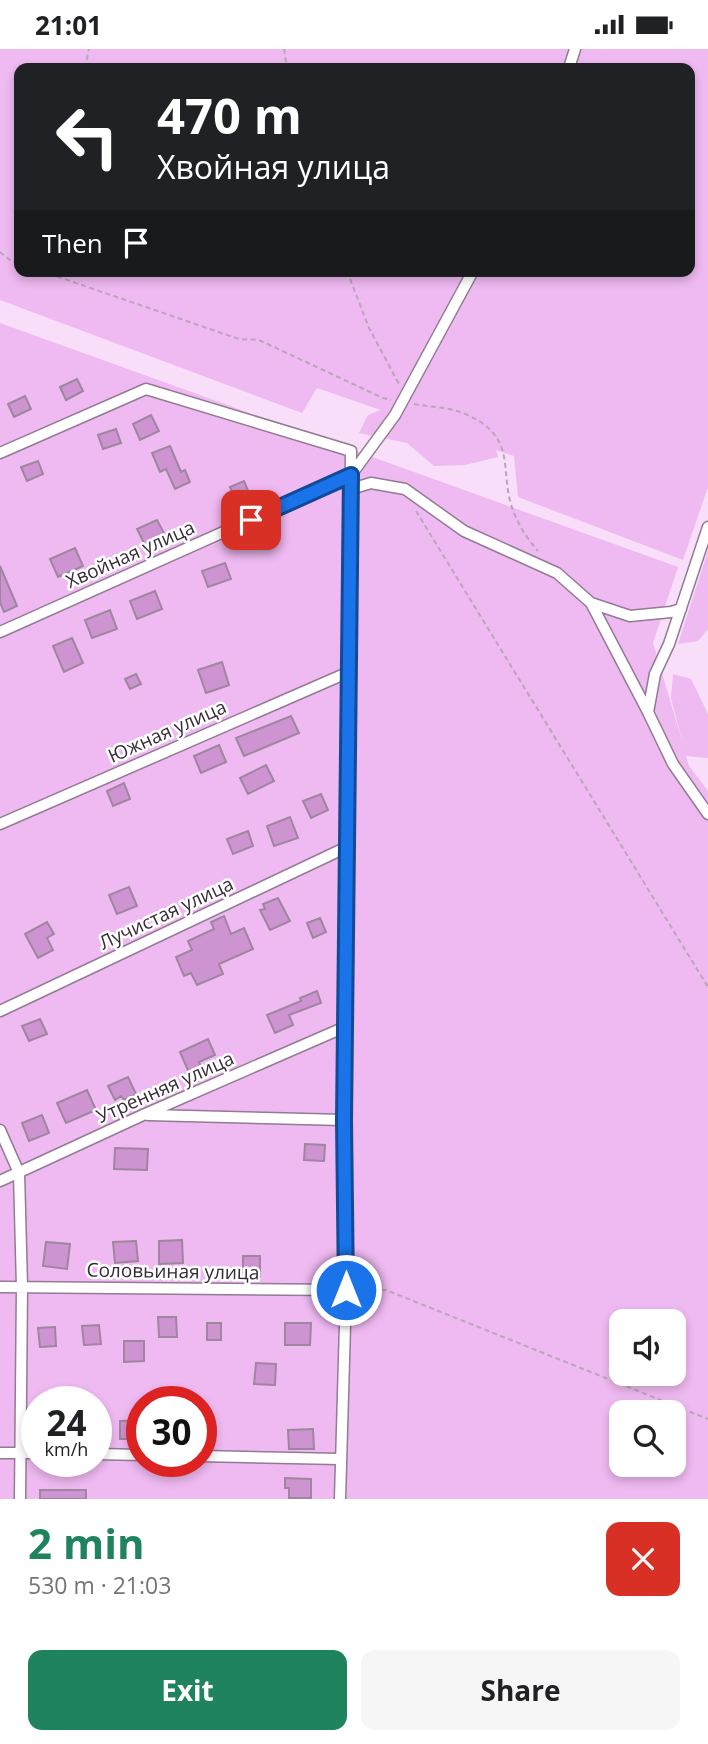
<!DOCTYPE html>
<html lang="en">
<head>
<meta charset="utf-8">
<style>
  :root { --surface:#fff; --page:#f6f6f6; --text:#202124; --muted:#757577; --accent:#1f835d }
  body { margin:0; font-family:"Open Sans",sans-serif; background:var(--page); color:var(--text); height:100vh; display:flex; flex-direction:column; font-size:26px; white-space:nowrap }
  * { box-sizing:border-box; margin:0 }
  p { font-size:23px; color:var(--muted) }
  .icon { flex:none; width:38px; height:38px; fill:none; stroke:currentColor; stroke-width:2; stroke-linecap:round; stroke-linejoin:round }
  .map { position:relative; height:1450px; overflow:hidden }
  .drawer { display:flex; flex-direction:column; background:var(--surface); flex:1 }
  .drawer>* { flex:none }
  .top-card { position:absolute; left:14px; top:14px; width:681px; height:214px; border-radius:14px; box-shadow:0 4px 10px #0003; background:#202124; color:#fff; overflow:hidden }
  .buttons { position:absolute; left:609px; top:1260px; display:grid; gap:14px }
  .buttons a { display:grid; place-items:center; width:77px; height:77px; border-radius:14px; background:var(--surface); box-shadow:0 4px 10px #0003; font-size:35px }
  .speed { position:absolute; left:21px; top:1337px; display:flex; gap:14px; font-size:35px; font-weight:700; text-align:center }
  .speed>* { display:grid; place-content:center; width:91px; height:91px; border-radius:50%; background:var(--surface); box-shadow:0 4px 10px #0003; line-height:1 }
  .speed small { font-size:18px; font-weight:400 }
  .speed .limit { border:10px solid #d22; background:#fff; color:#111 }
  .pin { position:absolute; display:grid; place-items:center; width:60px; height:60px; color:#fff; margin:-30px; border-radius:14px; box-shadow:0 4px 10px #0006 }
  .me { position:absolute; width:77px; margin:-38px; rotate:0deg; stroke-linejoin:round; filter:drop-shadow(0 0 5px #0008) }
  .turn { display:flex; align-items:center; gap:24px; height:147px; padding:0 28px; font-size:32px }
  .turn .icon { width:91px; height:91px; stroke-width:2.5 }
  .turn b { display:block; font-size:49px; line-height:60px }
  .then { display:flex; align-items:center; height:66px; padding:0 28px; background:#0003; gap:14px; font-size:26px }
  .round { display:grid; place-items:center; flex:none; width:74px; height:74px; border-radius:14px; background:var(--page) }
  .summary { display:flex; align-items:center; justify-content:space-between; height:119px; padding:0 28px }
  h1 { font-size:42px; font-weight:700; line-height:52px; color:var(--accent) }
  .cta { display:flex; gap:14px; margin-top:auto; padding:14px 28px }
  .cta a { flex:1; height:80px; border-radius:14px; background:var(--accent); color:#fff; font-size:28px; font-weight:700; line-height:80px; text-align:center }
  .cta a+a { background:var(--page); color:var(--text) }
  .status { display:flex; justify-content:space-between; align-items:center; height:49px; padding:0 35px; background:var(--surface); direction:ltr }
  .status svg { height:19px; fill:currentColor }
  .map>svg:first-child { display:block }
  .green { fill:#efb9f1; fill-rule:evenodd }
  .building { fill:#ce94d1; stroke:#9d869e; stroke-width:2 }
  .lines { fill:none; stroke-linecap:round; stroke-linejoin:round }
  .minor-casing { stroke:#927b93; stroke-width:13 }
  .path { stroke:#baa5ba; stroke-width:2; stroke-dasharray:5 3.5; stroke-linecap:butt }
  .minor { stroke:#fff; stroke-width:10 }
  .route-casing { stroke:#114b97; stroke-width:18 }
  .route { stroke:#1a73e8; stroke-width:12 }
  .labels { text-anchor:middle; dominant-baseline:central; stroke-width:5; stroke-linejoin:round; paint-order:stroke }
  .street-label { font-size:19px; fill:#362c36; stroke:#fff }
</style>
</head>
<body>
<div class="status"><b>21:01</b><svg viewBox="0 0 49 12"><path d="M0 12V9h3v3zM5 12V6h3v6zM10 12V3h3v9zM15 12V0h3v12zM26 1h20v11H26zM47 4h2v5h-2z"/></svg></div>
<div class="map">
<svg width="708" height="1450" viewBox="0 0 708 1450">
  <rect width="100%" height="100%" fill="#f8def8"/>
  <!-- green -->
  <path class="green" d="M 0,0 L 708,0 L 708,438 L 683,511 L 518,448 L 514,407 L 496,401 L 498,408 L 465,416 L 434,417 L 407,394 L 359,384 L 368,366 L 381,361 L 317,339 L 302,364 L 0,251 ZM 19,19 L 690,19 L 690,222 L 19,222 Z
    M 0,274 L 678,518 L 653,594 L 683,695 L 671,649 L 673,625 L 691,630 L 708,665 L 708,709 L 686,707 L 689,717 L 708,742 L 708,1450 L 0,1450 ZM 621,1272 L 674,1272 L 674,1325 L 621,1325 ZM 37,1353 L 96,1353 L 96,1412 L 37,1412 ZM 142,1353 L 201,1353 L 201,1412 L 142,1412 ZM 621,1363 L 674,1363 L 674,1416 L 621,1416 Z
    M 708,502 L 708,580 L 698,592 L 678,595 Z"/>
  <!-- building -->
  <path class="building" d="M 77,330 L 83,342 L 66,351 L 60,338 Z
    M 25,347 L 31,360 L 14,368 L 8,355 Z
    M 151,366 L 159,382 L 140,391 L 133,375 Z
    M 116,380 L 121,394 L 103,400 L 98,386 Z
    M 170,397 L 181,423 L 185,421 L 190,433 L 175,440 L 166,420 L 160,423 L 152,404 Z
    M 38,412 L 43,425 L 27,432 L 21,418 Z
    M 244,432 L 249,444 L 235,450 L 230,438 Z
    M 157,471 L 166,488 L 146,498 L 137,480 Z
    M 75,499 L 83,517 L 58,528 L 50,510 Z
    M 225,514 L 231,530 L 208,538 L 202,522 Z
    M 0,517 L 17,557 L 4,563 L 0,553 Z
    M 155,542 L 162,560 L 137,570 L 130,552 Z
    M 110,561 L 117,580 L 92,589 L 85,571 Z
    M 72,589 L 83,614 L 64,623 L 53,597 Z
    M 222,613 L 229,636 L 206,644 L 198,621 Z
    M 136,625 L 141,635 L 130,640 L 125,630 Z
    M 291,667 L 299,684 L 244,707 L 236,689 Z
    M 219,696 L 226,713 L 201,724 L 194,707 Z
    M 266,716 L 274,732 L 248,745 L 240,729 Z
    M 124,734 L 130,750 L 113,757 L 107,742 Z
    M 321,745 L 328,761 L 311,769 L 303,752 Z
    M 290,768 L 298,789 L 274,797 L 267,777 Z
    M 248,782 L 253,797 L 233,805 L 227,790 Z
    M 129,838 L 137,857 L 117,865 L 109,846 Z
    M 278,849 L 290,872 L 270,881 L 260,861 L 265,860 L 263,855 Z
    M 224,867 L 231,885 L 244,879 L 253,900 L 219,915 L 223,925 L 197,936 L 191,924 L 184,927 L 176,908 L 192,901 L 188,892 L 214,880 L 211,873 Z
    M 320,869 L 326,883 L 313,889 L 307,874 Z
    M 47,873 L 54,885 L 47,889 L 53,901 L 38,909 L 25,885 Z
    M 317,942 L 321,954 L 289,966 L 293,976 L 275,984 L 267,966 L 301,952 L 300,949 Z
    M 40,970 L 47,985 L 29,992 L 22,977 Z
    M 208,990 L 215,1006 L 199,1013 L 202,1020 L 190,1026 L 180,1003 Z
    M 128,1028 L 136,1045 L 124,1051 L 121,1047 L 115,1051 L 108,1037 Z
    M 87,1041 L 96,1061 L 66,1074 L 57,1054 Z
    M 42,1066 L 49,1084 L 29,1092 L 22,1074 Z
    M 305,1095 L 325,1096 L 324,1112 L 304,1111 Z
    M 115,1099 L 148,1100 L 147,1121 L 114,1120 Z
    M 182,1191 L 183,1214 L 159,1215 L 159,1192 Z
    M 136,1192 L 138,1212 L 115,1214 L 113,1193 Z
    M 46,1193 L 70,1195 L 67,1220 L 43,1217 Z
    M 243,1207 L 260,1207 L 260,1228 L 243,1228 Z
    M 158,1268 L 176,1268 L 177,1288 L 159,1288 Z
    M 207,1274 L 221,1274 L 221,1291 L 207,1291 Z
    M 285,1274 L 311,1274 L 310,1296 L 285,1296 Z
    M 99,1276 L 101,1295 L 84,1296 L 82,1277 Z
    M 55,1278 L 56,1297 L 40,1298 L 38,1279 Z
    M 124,1292 L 144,1292 L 144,1312 L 124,1313 Z
    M 256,1314 L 276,1315 L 275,1336 L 254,1335 Z
    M 142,1371 L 142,1390 L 120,1390 L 120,1372 Z
    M 313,1380 L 314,1400 L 289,1400 L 288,1381 Z
    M 285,1429 L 311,1430 L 311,1449 L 289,1449 L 289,1439 L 285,1439 Z
    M 40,1441 L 86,1441 L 86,1450 L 40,1450 Z"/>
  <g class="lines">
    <!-- minor casing -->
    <g class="minor-casing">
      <path id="minor" d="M 569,19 L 575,0
        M 0,404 L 146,340 L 351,402 L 344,1071 L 346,1241 L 340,1450
        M 351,440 L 371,434 L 405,440 L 464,482 L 557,524 L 591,554 L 648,663
        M 708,478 L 669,595 L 655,625 L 648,663 L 673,715 L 708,765
        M 591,554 L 630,567 L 671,563 L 681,560
        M 0,583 L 351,426 L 395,366 L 473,222
        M 0,775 L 349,623
        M 0,962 L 347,798
        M 148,1066 L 344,1071
        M 0,1081 L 19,1124 L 22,1238 L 20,1450
        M 0,1132 L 143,1066 L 345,978
        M 0,1238 L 346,1241
        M 0,1404 L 37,1404
        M 96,1405 L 142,1406
        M 201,1407 L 340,1410"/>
    </g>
    <!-- path -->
    <path class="path" d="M 284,0 L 287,19
      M 85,19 L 89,0
      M 0,203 L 11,212 L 19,215
      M 41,222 L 239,290 L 259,291 L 383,349 L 391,351
      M 347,222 L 369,279 L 399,335
      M 414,355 C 429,358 448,358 463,364 C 521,388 497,422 514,464 C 520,478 528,491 538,502
      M 416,462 L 708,938
      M 356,1241 L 386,1241 L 708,1370"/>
    <!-- minor -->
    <use href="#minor" class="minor"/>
  </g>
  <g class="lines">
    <!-- route casing -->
    <g class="route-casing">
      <path id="route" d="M 251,471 L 351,426 L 344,1071 L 346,1241"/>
    </g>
    <!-- route -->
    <use href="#route" class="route"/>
  </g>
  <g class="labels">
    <!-- street labels -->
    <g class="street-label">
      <text transform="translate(130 505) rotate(-24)">Хвойная улица</text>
      <text transform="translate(167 682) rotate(-24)">Южная улица</text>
      <text transform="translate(166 864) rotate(-25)">Лучистая улица</text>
      <text transform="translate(165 1038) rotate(-24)">Утренняя улица</text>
      <text transform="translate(173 1222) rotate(1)">Соловьиная улица</text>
    </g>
  </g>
</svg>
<div class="buttons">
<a><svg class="icon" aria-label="sound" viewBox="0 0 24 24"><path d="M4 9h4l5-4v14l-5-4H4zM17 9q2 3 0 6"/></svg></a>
<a><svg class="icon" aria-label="search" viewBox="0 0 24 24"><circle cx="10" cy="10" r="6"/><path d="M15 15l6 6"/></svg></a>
</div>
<div class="speed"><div>24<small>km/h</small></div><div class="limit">30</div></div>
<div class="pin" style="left:251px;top:471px;background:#d93025"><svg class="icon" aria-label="arrive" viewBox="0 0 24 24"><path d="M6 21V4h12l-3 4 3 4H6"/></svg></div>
<svg class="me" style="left:346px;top:1241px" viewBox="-20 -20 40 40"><circle r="17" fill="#1a73e8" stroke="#fff" stroke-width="3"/><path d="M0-11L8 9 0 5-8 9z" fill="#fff"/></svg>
<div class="top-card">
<div class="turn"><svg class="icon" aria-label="left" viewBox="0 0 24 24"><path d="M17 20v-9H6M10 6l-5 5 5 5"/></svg><div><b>470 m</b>Хвойная улица</div></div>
<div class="then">Then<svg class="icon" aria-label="arrive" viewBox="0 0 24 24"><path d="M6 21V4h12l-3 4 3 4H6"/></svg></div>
</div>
</div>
<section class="drawer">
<div class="summary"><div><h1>2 min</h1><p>530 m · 21:03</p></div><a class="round" style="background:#d93025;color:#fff"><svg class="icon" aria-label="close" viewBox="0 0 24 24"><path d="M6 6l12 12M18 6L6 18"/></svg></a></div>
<div class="cta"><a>Exit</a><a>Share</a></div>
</section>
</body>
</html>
